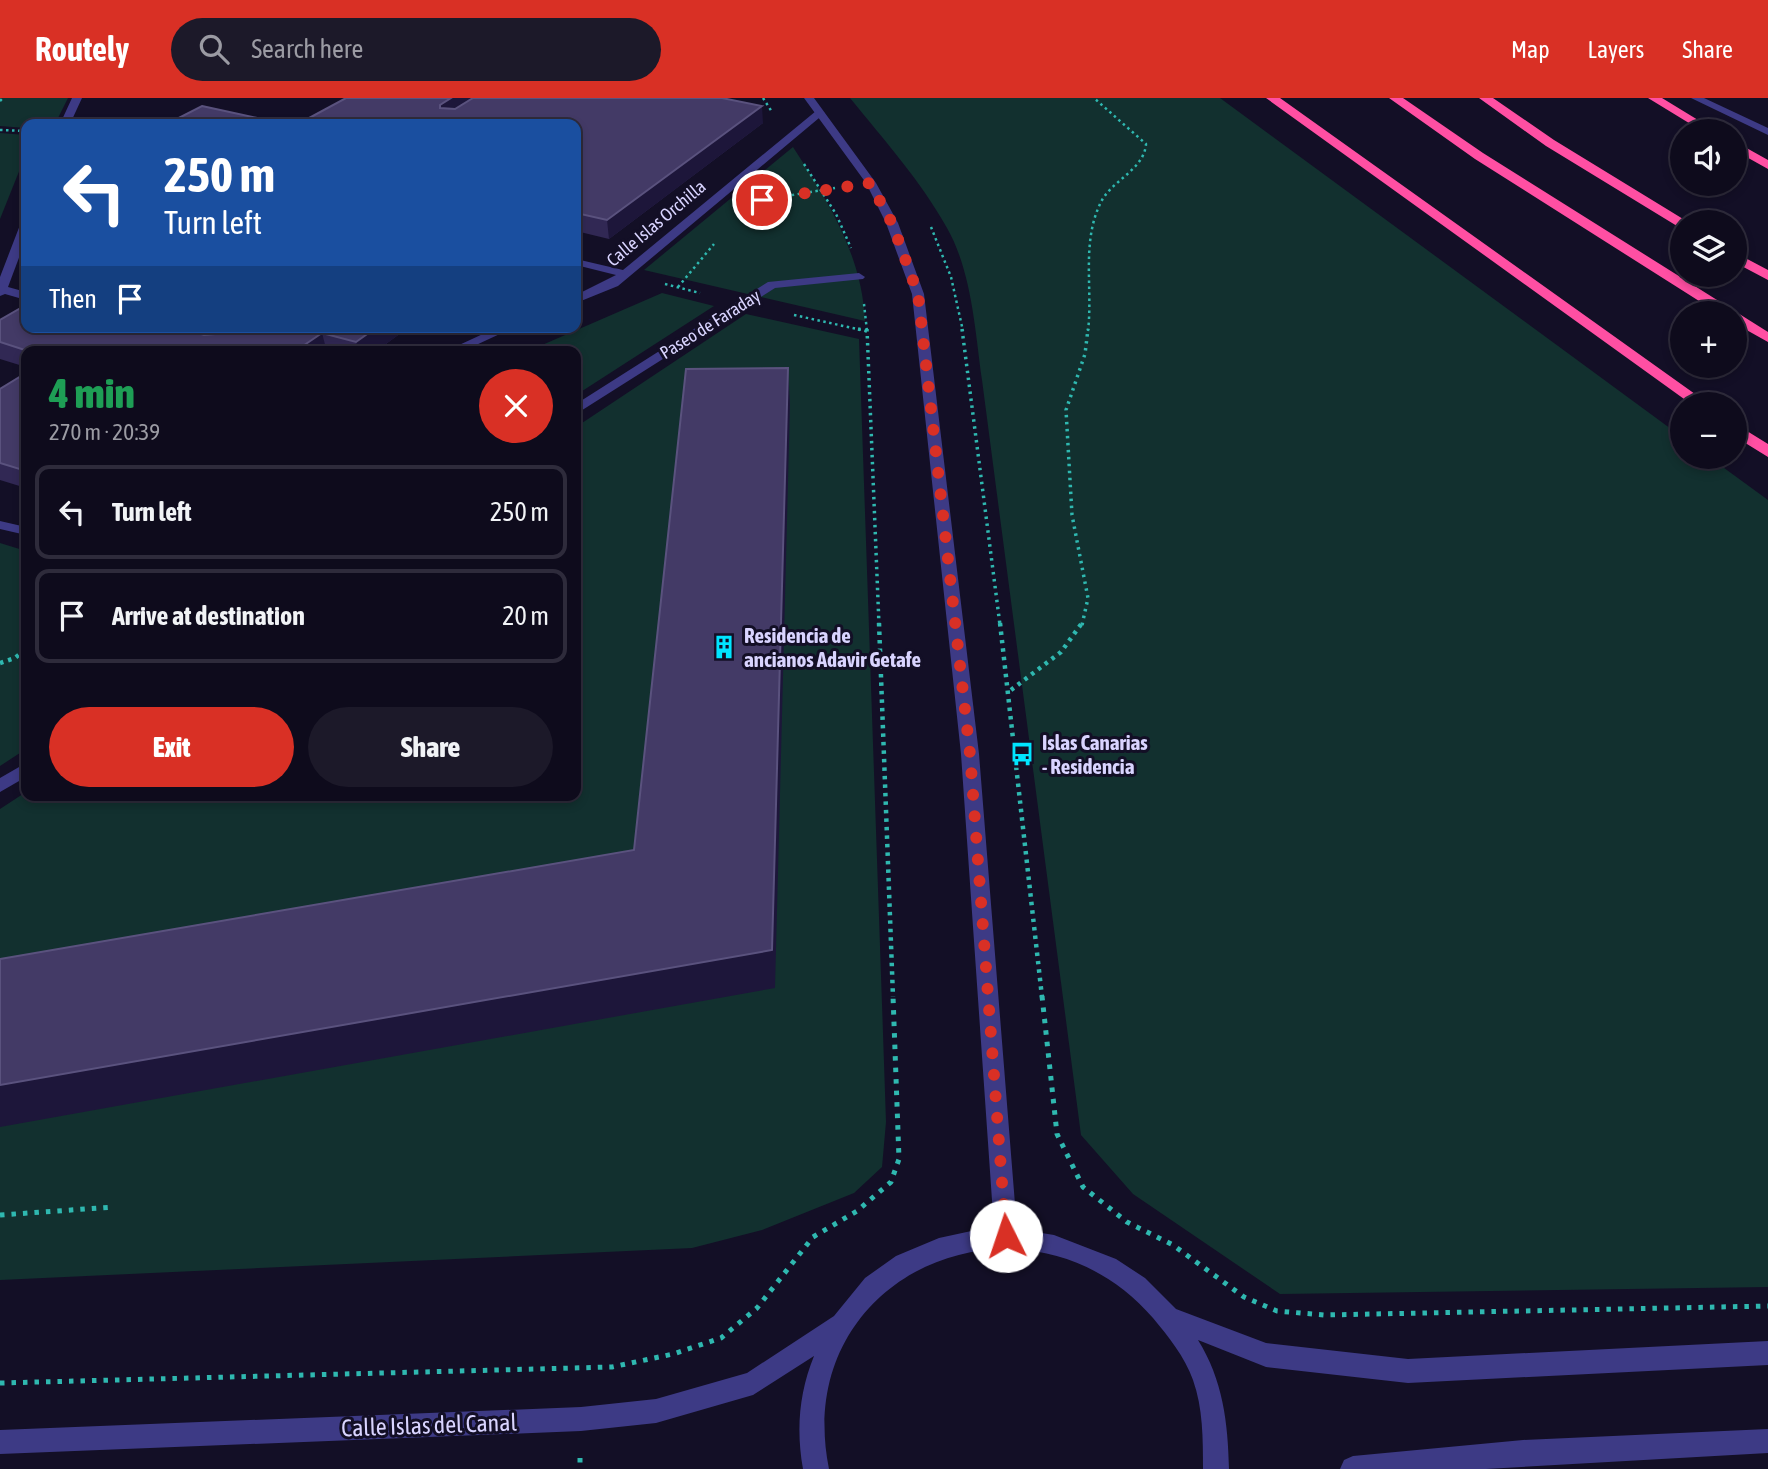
<!DOCTYPE html>
<html lang="en">
<head>
<meta charset="utf-8">
<style>
  :root { --surface:#0e0b1c; --page:#1c1929; --text:#f1f3f6; --muted:#9b9ba3; --line:#2e2b3b; --accent:#d93025 }
  body { margin:0; font-family:"Asap Condensed",sans-serif; background:var(--page); color:var(--text); height:100vh; display:flex; flex-direction:column; font-size:26px; white-space:nowrap }
  * { box-sizing:border-box; margin:0 }
  p { font-size:23px; color:var(--muted) }
  .icon { flex:none; width:38px; height:38px; fill:none; stroke:currentColor; stroke-width:2; stroke-linecap:round; stroke-linejoin:round }
  .map { position:relative; flex:1; overflow:hidden }
  .side { position:absolute; left:21px; top:248px; width:560px; height:455px; display:flex; flex-direction:column; background:var(--surface); border-radius:14px; box-shadow:0 4px 10px #0003,0 0 0 2px var(--line) }
  .side>* { flex:none }
  .hud { position:absolute; left:21px; top:21px; width:560px; height:214px; border-radius:14px; box-shadow:0 4px 10px #0003,0 0 0 2px var(--line); background:#1a4fa0; color:#fff; overflow:hidden }
  .fabs { position:absolute; left:1670px; top:21px; display:grid; gap:14px }
  .fabs a { display:grid; place-items:center; width:77px; height:77px; border-radius:50%; background:var(--surface); box-shadow:0 4px 10px #0003,0 0 0 2px var(--line); font-size:35px }
  .pin { position:absolute; display:grid; place-items:center; width:60px; height:60px; color:#fff; margin:-30px; border:4px solid #fff; border-radius:50%; box-shadow:0 2px 7px #0007 }
  .me { position:absolute; width:77px; margin:-38px; rotate:356deg; stroke-linejoin:round; filter:drop-shadow(0 0 5px #0008) }
  .turn { display:flex; align-items:center; gap:24px; height:147px; padding:0 28px; font-size:32px }
  .turn .icon { width:91px; height:91px; stroke-width:2.5 }
  .turn b { display:block; font-size:49px; line-height:60px }
  .then { display:flex; align-items:center; height:66px; padding:0 28px; background:#0003; gap:14px; font-size:26px }
  .round { display:grid; place-items:center; flex:none; width:74px; height:74px; border-radius:37px; background:var(--page) }
  .headline { display:flex; align-items:center; justify-content:space-between; height:119px; padding:0 28px }
  h1 { font-size:42px; font-weight:800; line-height:52px; color:#1e9e55 }
  .action { display:flex; gap:14px; margin-top:auto; padding:14px 28px }
  .action a { flex:1; height:80px; border-radius:42px; background:var(--accent); color:#fff; font-size:28px; font-weight:800; line-height:80px; text-align:center }
  .action a+a { background:var(--page); color:var(--text) }
  ul { padding:0; list-style:none }
  li { display:flex; align-items:center; gap:21px; height:94px; margin:0 14px 10px; padding:0 14px; border:4px solid var(--line); border-radius:14px }
  li div { flex:1 }
  li b { display:block; font-size:26px }
  li em { font-style:normal }
  header { display:flex; align-items:center; gap:42px; box-sizing:border-box; height:98px; padding:0 35px; background:var(--accent); color:#fff }
  header strong { font-size:33px }
  nav { display:flex; gap:38px; margin-inline-start:auto; font-size:24px }
  .search { width:490px; height:63px; background:var(--page); display:flex; align-items:center; gap:18px; box-sizing:border-box; padding:0 24px; border-radius:38px; color:var(--muted); font-size:26px }
  .map>svg:first-child { display:block }
  .green { fill:#12302f }
  .lines { fill:none; stroke-linecap:round; stroke-linejoin:round }
  .path-far3 { stroke:#2fb8b0; stroke-width:2.5; stroke-dasharray:2.5 3.5; stroke-linecap:butt }
  .path-far2 { stroke:#2fb8b0; stroke-width:3.5; stroke-dasharray:2.5 4.5; stroke-linecap:butt }
  .path-far1 { stroke:#2fb8b0; stroke-width:4.5; stroke-dasharray:3.5 5; stroke-linecap:butt }
  .path { stroke:#2fb8b0; stroke-width:5; stroke-dasharray:4.5 7; stroke-linecap:butt }
  .pedestrian { fill:#3d3a85; fill-rule:evenodd }
  .minor { fill:#3d3a85; fill-rule:evenodd }
  .tertiary { fill:#3d3a85; fill-rule:evenodd }
  .motorway { fill:#ff4fa3; fill-rule:evenodd }
  .wall { fill:#312854 }
  .shaded-wall { fill:#1d163a }
  .building { fill:#433a66; stroke:#5a527e; stroke-width:2 }
  .route { stroke:#d93025; stroke-width:12; stroke-dasharray:0 21.6 }
  .labels { text-anchor:middle; dominant-baseline:central; stroke-width:6; stroke-linejoin:round; paint-order:stroke }
  .far-street-label { font-size:18px; fill:#d9d4ff; stroke:#130f26 }
  .poi-label { font-size:21px; font-weight:bold; fill:#d9d4ff; stroke:#130f26; text-anchor:start }
  .near-street-label { font-size:24px; fill:#d9d4ff; stroke:#130f26 }
</style>
</head>
<body>
<header>
<strong>Routely</strong>
<div class="search"><svg class="icon" aria-label="search" viewBox="0 0 24 24"><circle cx="10" cy="10" r="6"/><path d="M15 15l6 6"/></svg>Search here</div>
<nav><a>Map</a><a>Layers</a><a>Share</a></nav>
</header>
<div class="map">
<svg width="1768" height="1371" viewBox="0 0 1768 1371">
  <rect width="100%" height="100%" fill="#130f26"/>
  <!-- green -->
  <path class="green" d="M 0,0 L 68,0 L 55,26 L 26,26 L 26,30 L 0,28 Z
    M 850,0 L 1220,0 L 1682,339 L 1682,359 L 1709,359 L 1768,402 L 1768,1189 L 1280,1196 L 1133,1096 L 1081,1037 L 982,282 C 975,233 972,174 947,130 C 921,83 884,42 850,0 Z
    M 0,35 L 26,37 L 26,56 L 0,121 Z
    M 793,49 C 828,103 862,157 865,223 L 644,172 Z
    M 662,195 L 714,208 L 576,297 L 576,254 L 526,254 Z
    M 746,216 L 859,241 L 882,906 L 886,1024 L 882,1069 L 854,1095 L 762,1132 L 692,1150 L 0,1182 L 0,711 L 26,694 L 26,698 L 576,698 L 576,329 Z
    M 0,445 L 26,453 L 26,651 L 0,668 Z"/>
  <g class="lines">
    <!-- path-far3 -->
    <path class="path-far3" d="M 763,0 L 772,14
      M 0,3 L 3,0
      M 0,32 L 26,33
      M 804,66 L 836,116 L 851,150
      M 768,101 L 835,90
      M 931,129 L 951,179 L 963,233
      M 665,186 L 700,195
      M 678,189 L 714,146
      M 864,206 L 867,233
      M 794,217 L 866,233
      M 1088,233 C 1093,190 1081,144 1101,104 C 1112,82 1144,72 1146,46 L 1094,0"/>
    <!-- path-far2 -->
    <path class="path-far2" d="M 858,231 L 867,233
      M 867,231 L 879,527
      M 962,231 L 1000,527
      M 1082,527 L 1088,500 L 1072,417 L 1066,312 L 1085,256 L 1088,231"/>
    <!-- path-far1 -->
    <path class="path-far1" d="M 879,525 L 893,899
      M 1000,525 L 1042,899
      M 0,565 L 15,560 L 26,551
      M 1011,592 L 1061,554 L 1082,525"/>
    <!-- path -->
    <path class="path" d="M 1042,898 L 1057,1036 L 1083,1089 L 1127,1124 L 1173,1147 L 1244,1199 L 1277,1213 L 1324,1217 L 1768,1208
      M 0,1117 L 114,1109
      M 0,1285 L 612,1269 L 673,1256 L 721,1240 L 757,1210 L 813,1139 L 857,1113 L 891,1084 L 899,1061 L 893,898
      M 580,1360 L 580,1371"/>
    <!-- pedestrian -->
    <path class="pedestrian" d="M 859,175 L 865,179 L 863,181 L 775,190 L 576,316 L 576,306 L 768,184 Z
      M 26,665 L 26,679 L 0,694 L 0,680 Z"/>
    <!-- minor -->
    <path class="minor" d="M 72,0 L 82,0 L 70,26 L 60,26 Z
      M 1691,0 L 1704,0 L 1768,30 L 1768,37 Z
      M 816,13 L 825,15 L 618,188 L 576,205 L 576,197 L 616,177 L 576,167 L 576,161 L 623,172 Z
      M 26,124 L 26,141 L 8,189 L 26,194 L 26,202 L 5,196 L 0,198 L 0,179 L 20,127 Z
      M 498,229 L 515,229 L 461,254 L 444,254 Z
      M 0,423 L 26,429 L 26,437 L 0,431 Z"/>
    <!-- tertiary -->
    <path class="tertiary" d="M 804,0 L 814,0 L 876,85 L 898,125 L 924,196 L 979,656 L 1017,1131 L 1054,1137 L 1116,1161 L 1145,1180 L 1176,1211 L 1266,1245 L 1408,1261 L 1768,1243 L 1768,1267 L 1408,1285 L 1266,1269 L 1198,1242 C 1223,1282 1228,1325 1229,1371 L 1203,1371 C 1203,1341 1203,1310 1193,1282 C 1185,1259 1168,1238 1153,1220 C 1027,1075 789,1174 829,1371 L 803,1371 C 796,1332 799,1295 814,1258 L 753,1297 L 656,1325 L 581,1333 L 0,1356 L 0,1332 L 581,1309 L 656,1301 L 747,1275 L 834,1218 L 865,1180 L 896,1158 L 939,1140 L 976,1132 L 994,1131 L 961,656 L 912,196 L 886,125 L 866,85 Z
      M 1768,1331 L 1768,1355 L 1486,1371 L 1340,1371 L 1344,1362 L 1353,1358 L 1523,1342 Z"/>
    <!-- motorway -->
    <path class="motorway" d="M 1266,0 L 1280,0 L 1709,306 L 1691,306 Z
      M 1389,0 L 1403,0 L 1483,55 L 1768,234 L 1768,244 L 1734,225 L 1734,215 L 1718,215 L 1475,61 Z
      M 1479,0 L 1493,0 L 1554,42 L 1688,124 L 1682,124 L 1682,129 L 1677,128 L 1546,48 Z
      M 1648,0 L 1662,0 L 1716,33 L 1702,33 Z
      M 1734,43 L 1768,62 L 1768,71 L 1734,52 Z
      M 1734,154 L 1768,172 L 1768,182 L 1734,164 Z
      M 1734,325 L 1768,346 L 1768,359 L 1734,338 Z"/>
  </g>
  <!-- wall -->
  <path class="wall" d="M 763,25 L 609,141 L 576,133 L 576,26 Z
    M 0,222 L 26,229 L 409,229 L 375,254 L 26,254 L 26,269 L 0,261 Z
    M 26,275 L 26,390 L 0,382 L 0,291 Z"/>
  <!-- shaded-wall -->
  <path class="shaded-wall" d="M 451,0 L 482,0 L 444,24 L 440,10 L 440,7 Z
    M 762,8 L 763,25 L 609,141 L 607,122 Z
    M 377,229 L 409,229 L 375,254 L 359,254 L 356,244 Z
    M 322,235 L 327,254 L 294,254 Z
    M 788,270 L 790,306 L 775,890 L 0,1029 L 0,987 L 772,852 Z"/>
  <!-- building -->
  <path class="building" d="M 346,0 L 451,0 L 440,7 L 440,10 L 455,11 L 473,0 L 722,0 L 762,8 L 607,122 L 576,115 L 576,26 L 298,26 Z
    M 202,8 L 285,26 L 167,26 Z
    M 26,207 L 26,229 L 181,229 L 204,237 L 228,235 L 226,232 L 217,229 L 377,229 L 356,244 L 322,235 L 294,254 L 31,254 L 0,244 L 0,222 Z
    M 788,270 L 772,852 L 0,987 L 0,861 L 634,752 L 686,271 Z
    M 26,275 L 26,373 L 0,365 L 0,291 Z"/>
  <g class="lines">
    <!-- route -->
    <path class="route" d="M 762,102 L 870,85 L 892,125 L 918,196 L 970,656 L 1006,1138"/>
  </g>
  <!-- icons -->
  <defs>
    <g id="building-bare" transform="scale(1.89)"><path d="M-4-6H4V6H1V3H-1V6H-4ZM-2.5-4.3h1.7v1.8h-1.7ZM.8-4.3h1.7v1.8H.8ZM-2.5-1h1.7V.8h-1.7ZM.8-1h1.7V.8H.8Z" fill="#00e5ff" stroke="#130f26" stroke-width="2.5" paint-order="stroke"/></g>
    <g id="bus-bare" transform="scale(1.89)"><path d="M-5-6H5V4H4V6H2V4H-2V6H-4V4H-5ZM-3.5-4V0h7V-4ZM-3.5 1.2v1.5H-2V1.2ZM2 1.2v1.5H3.5V1.2Z" fill="#00e5ff" stroke="#130f26" stroke-width="2.5" paint-order="stroke"/></g>
  </defs>
  <g fill-rule="evenodd">
    <use href="#building-bare" x="724" y="549"/>
    <use href="#bus-bare" x="1022" y="656"/>
  </g>
  <g class="labels">
    <!-- far-street labels -->
    <g class="far-street-label">
      <text transform="translate(656 125) rotate(-40)">Calle Islas Orchilla</text>
      <text transform="translate(710 226) rotate(-32)">Paseo de Faraday</text>
    </g>
    <!-- poi labels -->
    <g class="poi-label">
      <text x="744" y="537">Residencia de<tspan x="744" dy="24">ancianos Adavir Getafe</tspan></text>
      <text x="1042" y="644">Islas Canarias<tspan x="1042" dy="24">- Residencia</tspan></text>
    </g>
    <!-- near-street labels -->
    <g class="near-street-label">
      <text transform="translate(429 1327) rotate(-2)">Calle Islas del Canal</text>
    </g>
  </g>
</svg>
<div class="fabs">
<a><svg class="icon" aria-label="sound" viewBox="0 0 24 24"><path d="M4 9h4l5-4v14l-5-4H4zM17 9q2 3 0 6"/></svg></a>
<a><svg class="icon" aria-label="layers" viewBox="0 0 24 24"><path d="M12 4l9 5-9 5-9-5zM3 14l9 5 9-5"/></svg></a>
<a>+</a>
<a>−</a>
</div>
<div class="pin" style="left:762px;top:102px;background:#d93025"><svg class="icon" aria-label="arrive" viewBox="0 0 24 24"><path d="M6 21V4h12l-3 4 3 4H6"/></svg></div>
<svg class="me" style="left:1006px;top:1138px" viewBox="-20 -20 40 40"><circle r="19" fill="#fff"/><path d="M0-13L10 11 0 6-10 11z" fill="#d93025"/></svg>
<div class="hud">
<div class="turn"><svg class="icon" aria-label="left" viewBox="0 0 24 24"><path d="M17 20v-9H6M10 6l-5 5 5 5"/></svg><div><b>250 m</b>Turn left</div></div>
<div class="then">Then<svg class="icon" aria-label="arrive" viewBox="0 0 24 24"><path d="M6 21V4h12l-3 4 3 4H6"/></svg></div>
</div>
<section class="side">
<div class="headline"><div><h1>4 min</h1><p>270 m · 20:39</p></div><a class="round" style="background:#d93025;color:#fff"><svg class="icon" aria-label="close" viewBox="0 0 24 24"><path d="M6 6l12 12M18 6L6 18"/></svg></a></div>
<ul>
<li><svg class="icon" aria-label="left" viewBox="0 0 24 24"><path d="M17 20v-9H6M10 6l-5 5 5 5"/></svg><div><b>Turn left</b></div><em>250 m</em></li>
<li><svg class="icon" aria-label="arrive" viewBox="0 0 24 24"><path d="M6 21V4h12l-3 4 3 4H6"/></svg><div><b>Arrive at destination</b></div><em>20 m</em></li>
</ul>
<div class="action"><a>Exit</a><a>Share</a></div>
</section>
</div>
</body>
</html>
